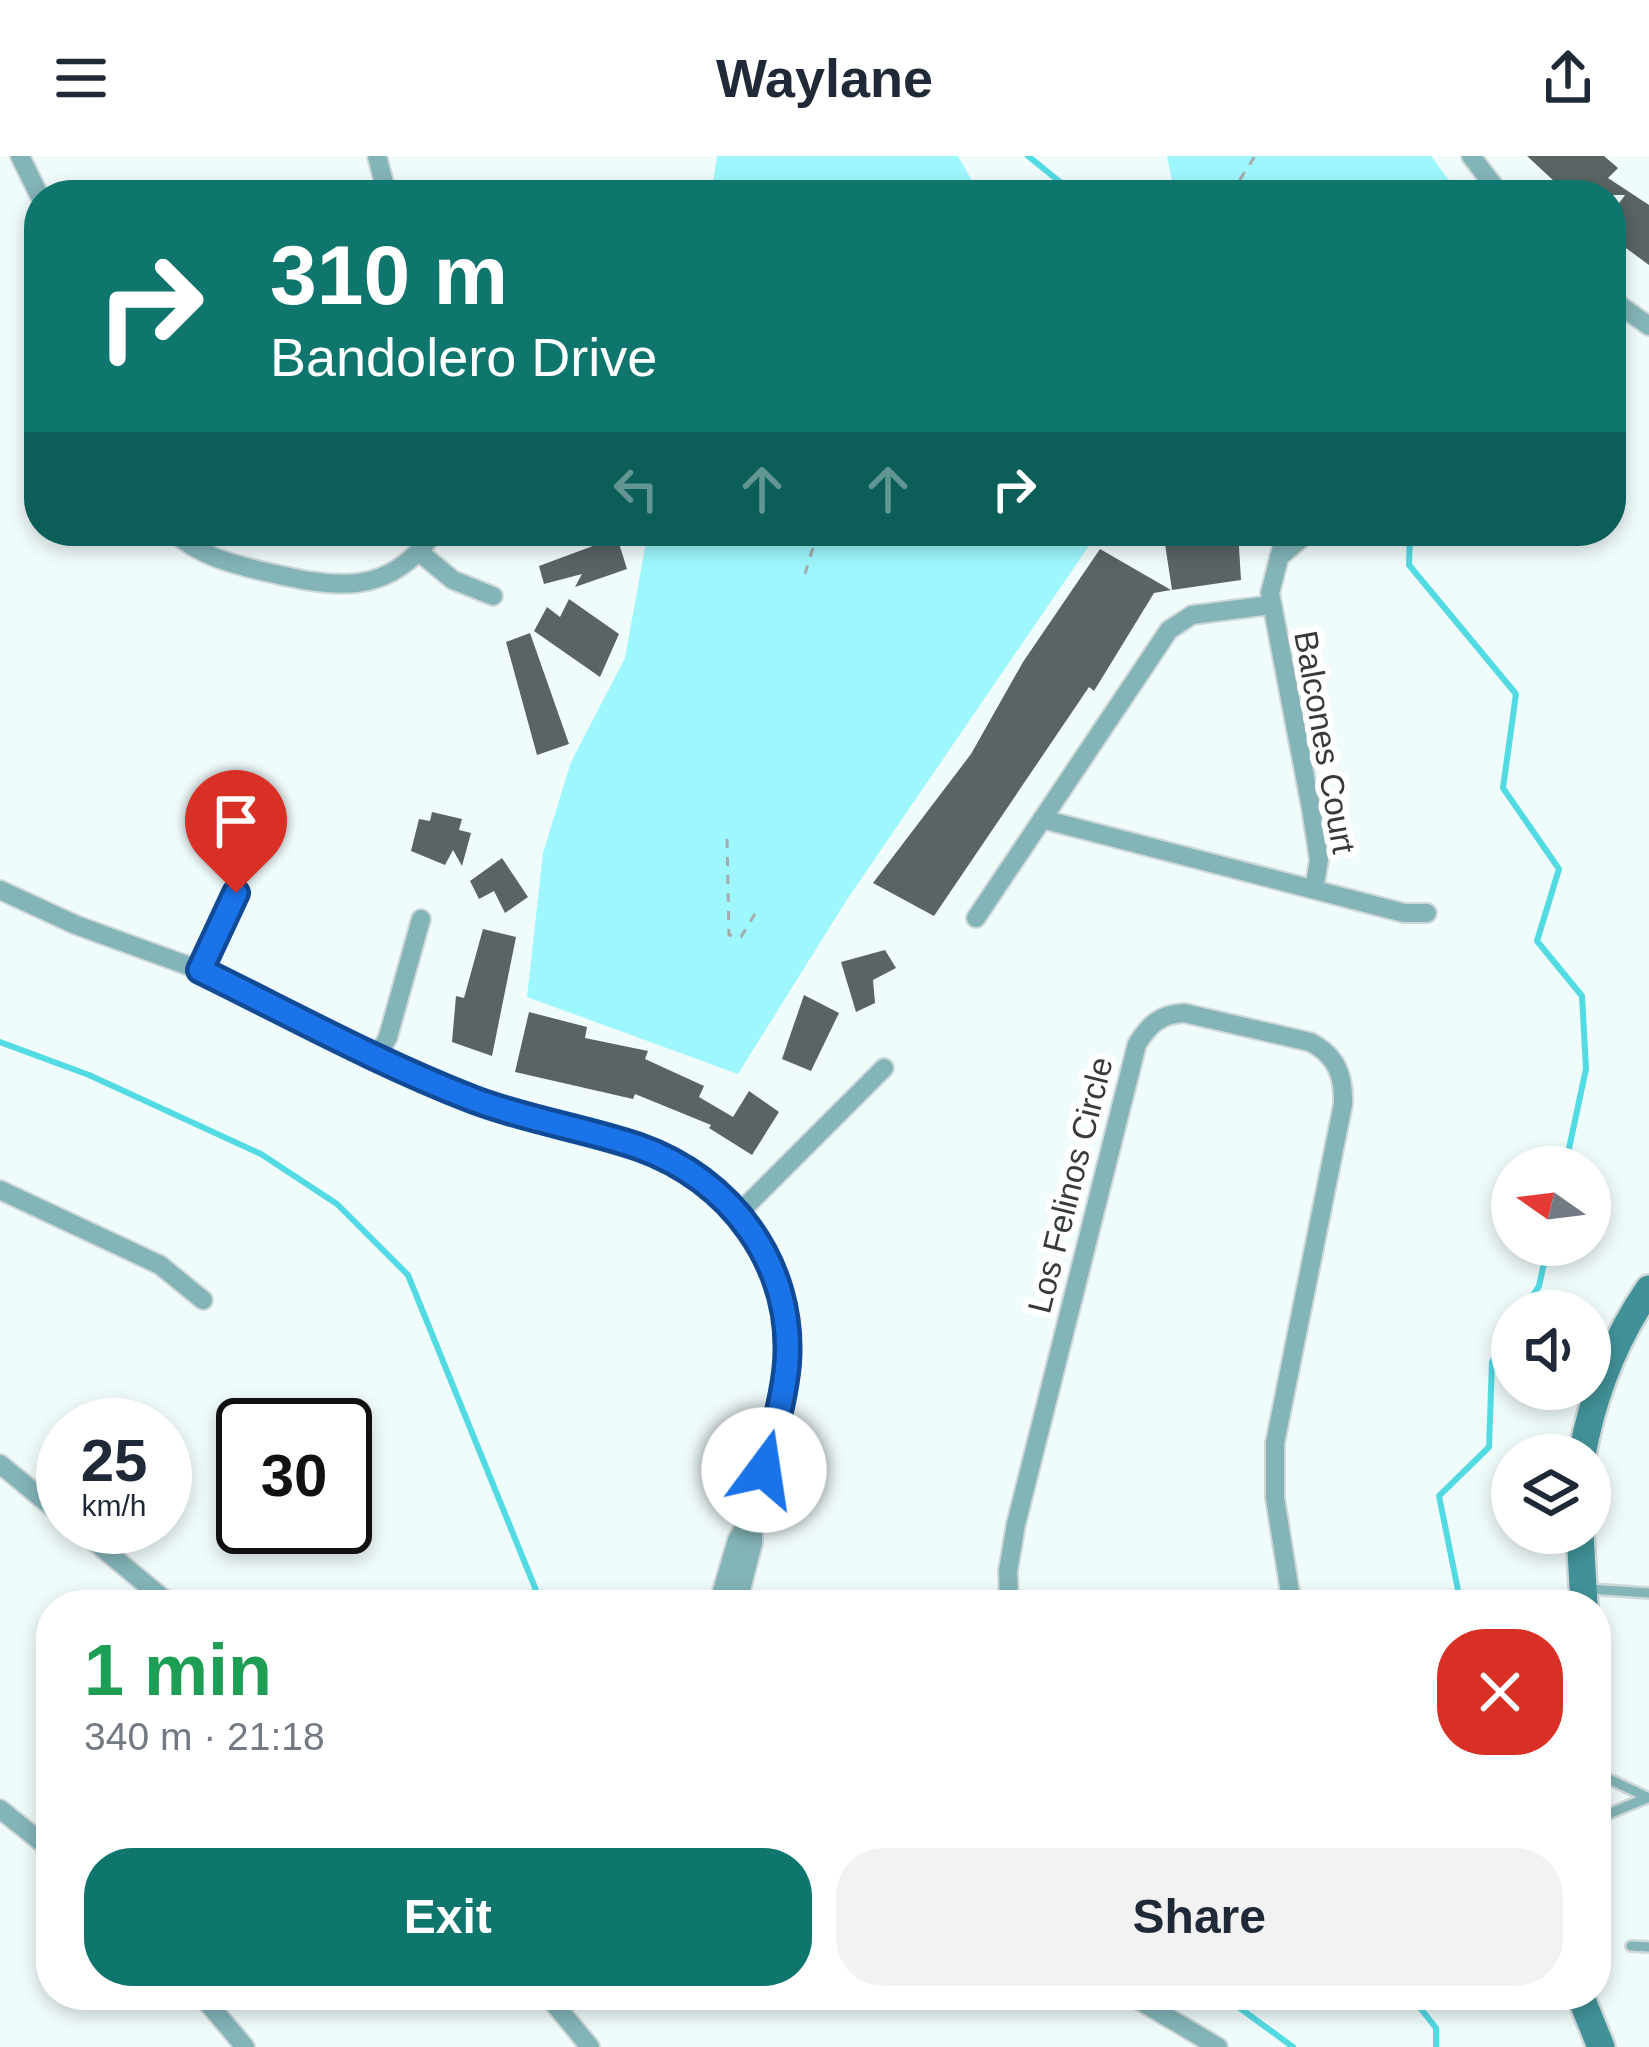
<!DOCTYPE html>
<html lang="en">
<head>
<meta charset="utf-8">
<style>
  :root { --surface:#fff; --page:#f2f2f3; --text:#1f2937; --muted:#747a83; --accent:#0f766e }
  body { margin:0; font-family:Arial,sans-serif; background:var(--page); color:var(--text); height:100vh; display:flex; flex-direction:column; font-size:45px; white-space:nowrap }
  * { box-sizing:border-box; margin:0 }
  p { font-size:39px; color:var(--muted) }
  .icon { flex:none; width:66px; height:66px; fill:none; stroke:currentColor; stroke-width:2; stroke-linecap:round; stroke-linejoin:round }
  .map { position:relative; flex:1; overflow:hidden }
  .side { position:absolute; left:36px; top:1434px; width:1575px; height:420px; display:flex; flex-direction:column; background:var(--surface); border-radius:48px; box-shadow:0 6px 18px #0003 }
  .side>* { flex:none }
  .top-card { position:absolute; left:24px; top:24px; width:1602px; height:366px; border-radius:48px; box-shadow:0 6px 18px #0003; background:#0f766e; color:#fff; overflow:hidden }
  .needle { width:78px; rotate:284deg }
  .controls { position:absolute; left:1491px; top:990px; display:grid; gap:24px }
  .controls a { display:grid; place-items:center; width:120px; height:120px; border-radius:50%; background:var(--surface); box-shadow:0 6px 18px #0003; font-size:60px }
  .speed { position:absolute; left:36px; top:1242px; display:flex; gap:24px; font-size:60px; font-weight:700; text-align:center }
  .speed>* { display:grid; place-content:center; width:156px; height:156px; border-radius:50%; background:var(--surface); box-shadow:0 6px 18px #0003; line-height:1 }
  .speed small { font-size:30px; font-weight:400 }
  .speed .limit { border:6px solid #111; border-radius:18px; background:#fff; color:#111 }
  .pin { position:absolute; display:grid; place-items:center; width:102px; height:102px; color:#fff; margin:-123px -51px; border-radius:50% 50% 50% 0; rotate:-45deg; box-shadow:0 0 12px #0007 }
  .pin .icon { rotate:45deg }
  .me { position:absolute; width:132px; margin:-66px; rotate:14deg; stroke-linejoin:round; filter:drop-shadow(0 0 9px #0008) }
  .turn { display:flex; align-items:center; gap:42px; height:252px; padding:0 48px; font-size:54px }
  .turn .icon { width:156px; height:156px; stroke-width:2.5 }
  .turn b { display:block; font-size:84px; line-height:102px }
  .lanes { display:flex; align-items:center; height:114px; padding:0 48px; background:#0003; justify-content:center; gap:60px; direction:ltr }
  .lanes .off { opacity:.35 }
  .round { display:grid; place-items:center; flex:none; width:126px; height:126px; border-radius:48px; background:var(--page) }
  .headline { display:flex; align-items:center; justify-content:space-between; height:204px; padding:0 48px }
  h1 { font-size:72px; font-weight:700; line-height:90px; color:#1e9e55 }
  .action { display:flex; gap:24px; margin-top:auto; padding:24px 48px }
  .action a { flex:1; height:138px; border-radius:48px; background:var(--accent); color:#fff; font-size:48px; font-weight:700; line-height:138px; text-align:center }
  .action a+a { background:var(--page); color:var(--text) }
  header { display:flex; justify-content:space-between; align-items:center; height:156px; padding:0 48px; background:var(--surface); font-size:54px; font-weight:700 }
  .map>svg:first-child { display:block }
  .green { fill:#9ef7fd }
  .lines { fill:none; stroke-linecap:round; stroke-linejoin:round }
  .stream { stroke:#53dbe4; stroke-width:6 }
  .building { fill:#5a6465 }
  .lane-casing { stroke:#cfd8d9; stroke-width:14 }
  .street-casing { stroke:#cfd8d9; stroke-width:22 }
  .secondary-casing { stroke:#cfd8d9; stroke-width:32 }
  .path { stroke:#a4acad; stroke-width:3; stroke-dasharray:9 9; stroke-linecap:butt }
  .lane { stroke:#83b4b7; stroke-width:9 }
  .street { stroke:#83b4b7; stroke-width:18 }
  .secondary { stroke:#419298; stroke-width:27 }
  .route-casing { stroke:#114b97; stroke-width:30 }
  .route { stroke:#1a73e8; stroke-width:21 }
  .labels { text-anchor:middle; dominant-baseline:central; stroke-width:12; stroke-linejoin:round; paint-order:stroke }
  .street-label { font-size:33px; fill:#373b3c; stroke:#fff }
</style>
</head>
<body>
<header><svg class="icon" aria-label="menu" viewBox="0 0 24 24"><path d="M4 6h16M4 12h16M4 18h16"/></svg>Waylane<svg class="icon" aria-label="share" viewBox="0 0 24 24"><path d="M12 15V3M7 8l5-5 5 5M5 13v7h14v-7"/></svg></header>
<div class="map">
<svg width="1649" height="1891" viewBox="0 0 1649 1891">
  <rect width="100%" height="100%" fill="#f0fbfb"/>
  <!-- green -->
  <path class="green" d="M 717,0 L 958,0 L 980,39 L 711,39 Z
    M 1167,0 L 1431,0 L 1460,39 L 1175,39 Z
    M 648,375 L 1099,375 L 846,745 L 738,918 L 527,841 L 543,697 L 571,606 L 625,502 Z"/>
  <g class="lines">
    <!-- stream -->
    <path class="stream" d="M 1028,0 L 1076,39
      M 1410,375 L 1409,409 L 1516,538 L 1503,632 L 1559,713 L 1537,785 L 1582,840 L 1586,913 L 1565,1011
      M 0,886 L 89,919 L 261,998 L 337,1048 L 408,1119 L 542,1449
      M 1523,1155 L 1539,1130 L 1548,1089
      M 1461,1449 L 1439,1340 L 1489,1291 L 1492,1206 L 1512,1173
      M 1222,1839 L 1293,1891
      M 1410,1839 L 1436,1872 L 1436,1891"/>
  </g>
  <!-- building -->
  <path class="building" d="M 1527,0 L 1604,0 L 1618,12 L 1608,22 L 1649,49 L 1649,109 L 1611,81 L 1611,58 L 1625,39 L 1569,39 Z
    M 1163,375 L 1238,375 L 1241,424 L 1172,434 Z
    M 617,381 L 627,413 L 575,431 L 582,418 L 544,428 L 539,410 Z
    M 1100,393 L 1171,434 L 1154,437 L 1094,535 L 1089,531 L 934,760 L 873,727 L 971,598 L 1023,506 Z
    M 569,443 L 619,478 L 600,521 L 534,475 L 547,451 L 560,461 Z
    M 530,477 L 569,588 L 537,599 L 506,486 Z
    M 432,656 L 462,663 L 459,674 L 471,677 L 462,710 L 453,694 L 445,709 L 411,695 L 419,663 L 430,665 Z
    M 502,702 L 528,741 L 505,757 L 494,735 L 479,743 L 470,725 Z
    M 483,773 L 516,781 L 492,900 L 452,886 L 456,840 L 464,842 Z
    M 885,794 L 896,812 L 873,824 L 875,847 L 856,856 L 841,806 Z
    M 804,839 L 839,857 L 811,915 L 782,903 Z
    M 529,856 L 587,871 L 585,882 L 648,895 L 645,903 L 704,930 L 699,941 L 733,961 L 749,935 L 779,956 L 752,999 L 709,972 L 711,969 L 635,938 L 633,943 L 515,916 Z"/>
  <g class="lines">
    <!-- lane casing -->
    <g class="lane-casing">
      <path id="lane" d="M 1589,1433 L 1649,1437
        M 1596,1617 L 1649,1642
        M 1596,1663 L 1647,1642
        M 1631,1790 L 1649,1791"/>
    </g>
    <!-- street casing -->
    <g class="street-casing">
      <path id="street" d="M 20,0 L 39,39
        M 377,0 L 387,39
        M 1471,0 L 1501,39
        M 1611,143 L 1649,170
        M 172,375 C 200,400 231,408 266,416 C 336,432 389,442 435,375
        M 1286,375 L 1270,437 L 1311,652 L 1319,704 L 1314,733
        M 419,396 L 453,424 L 493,440
        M 1279,401 L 1310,375
        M 1042,663 L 1404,757 L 1427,757
        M 0,734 L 76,769 L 200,814 L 470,943 L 638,991 L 690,1014 L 715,1034 L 750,1071 L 766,1097 L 787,1171 L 784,1237 L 753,1357 L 753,1387 L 737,1449
        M 976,762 L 1169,474 L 1192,459 L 1271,449
        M 200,814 L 236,737
        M 378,900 L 388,881 L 421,763
        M 0,1034 L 160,1109 L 203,1144
        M 739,1057 L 884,912
        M 0,1308 L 63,1360
        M 77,1371 L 171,1449
        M 718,1449 L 737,1384 L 751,1361
        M 1009,1449 L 1008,1415 L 1016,1368 L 1137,888 C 1149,869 1160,858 1184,857 L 1310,886 C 1336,899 1344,919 1343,948 L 1275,1287 L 1275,1342 L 1292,1449
        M 0,1653 L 51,1694
        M 201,1839 L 245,1891
        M 547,1839 L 590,1891
        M 1130,1839 L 1218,1891"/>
    </g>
    <!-- secondary casing -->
    <g class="secondary-casing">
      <path id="secondary" d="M 1582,1299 C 1593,1238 1614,1184 1649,1133
        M 1580,1377 L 1584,1449
        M 1580,1839 L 1601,1891"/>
    </g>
    <!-- path -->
    <path class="path" d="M 1230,39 L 1255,0
      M 805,418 L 818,375
      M 727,683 L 729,779 L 741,781 L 756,756"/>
    <!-- lane -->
    <use href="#lane" class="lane"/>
    <!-- street -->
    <use href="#street" class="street"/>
    <!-- secondary -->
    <use href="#secondary" class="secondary"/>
  </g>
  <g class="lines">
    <!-- route casing -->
    <g class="route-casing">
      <path id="route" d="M 236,737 L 200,814 C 290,858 379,907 472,943 C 526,964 584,972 639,991 C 730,1023 794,1108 787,1207 C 784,1243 773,1278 764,1314"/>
    </g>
    <!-- route -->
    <use href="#route" class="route"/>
  </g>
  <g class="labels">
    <!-- street labels -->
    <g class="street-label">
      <text transform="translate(1325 586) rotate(80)">Balcones Court</text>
      <text transform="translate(1070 1029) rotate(-76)">Los Felinos Circle</text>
    </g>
  </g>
</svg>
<div class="controls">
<a><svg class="needle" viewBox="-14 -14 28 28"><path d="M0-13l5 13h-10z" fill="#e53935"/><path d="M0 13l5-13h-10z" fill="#747a83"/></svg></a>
<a><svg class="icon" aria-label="sound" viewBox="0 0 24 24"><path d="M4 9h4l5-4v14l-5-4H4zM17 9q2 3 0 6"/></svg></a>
<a><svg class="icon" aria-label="layers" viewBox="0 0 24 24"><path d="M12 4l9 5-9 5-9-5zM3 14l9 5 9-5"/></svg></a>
</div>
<div class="speed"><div>25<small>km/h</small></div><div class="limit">30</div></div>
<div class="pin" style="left:236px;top:737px;background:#d93025"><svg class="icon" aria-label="arrive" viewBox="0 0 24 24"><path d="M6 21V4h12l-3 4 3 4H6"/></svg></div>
<svg class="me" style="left:764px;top:1314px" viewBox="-20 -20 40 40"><circle r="19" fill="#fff"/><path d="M0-13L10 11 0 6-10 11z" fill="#1a73e8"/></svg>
<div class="top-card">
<div class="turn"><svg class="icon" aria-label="right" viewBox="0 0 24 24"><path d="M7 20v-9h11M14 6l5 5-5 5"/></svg><div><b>310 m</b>Bandolero Drive</div></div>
<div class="lanes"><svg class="icon off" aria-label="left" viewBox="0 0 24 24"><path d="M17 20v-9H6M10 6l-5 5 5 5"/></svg><svg class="icon off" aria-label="ahead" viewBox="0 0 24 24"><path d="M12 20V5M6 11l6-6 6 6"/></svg><svg class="icon off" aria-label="ahead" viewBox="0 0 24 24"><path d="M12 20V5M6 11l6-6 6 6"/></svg><svg class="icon" aria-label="right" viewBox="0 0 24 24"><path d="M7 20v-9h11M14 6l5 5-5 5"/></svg></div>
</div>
<section class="side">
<div class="headline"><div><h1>1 min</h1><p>340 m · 21:18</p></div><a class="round" style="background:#d93025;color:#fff"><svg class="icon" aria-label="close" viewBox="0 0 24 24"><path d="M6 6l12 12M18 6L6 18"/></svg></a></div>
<div class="action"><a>Exit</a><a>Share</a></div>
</section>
</div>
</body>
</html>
